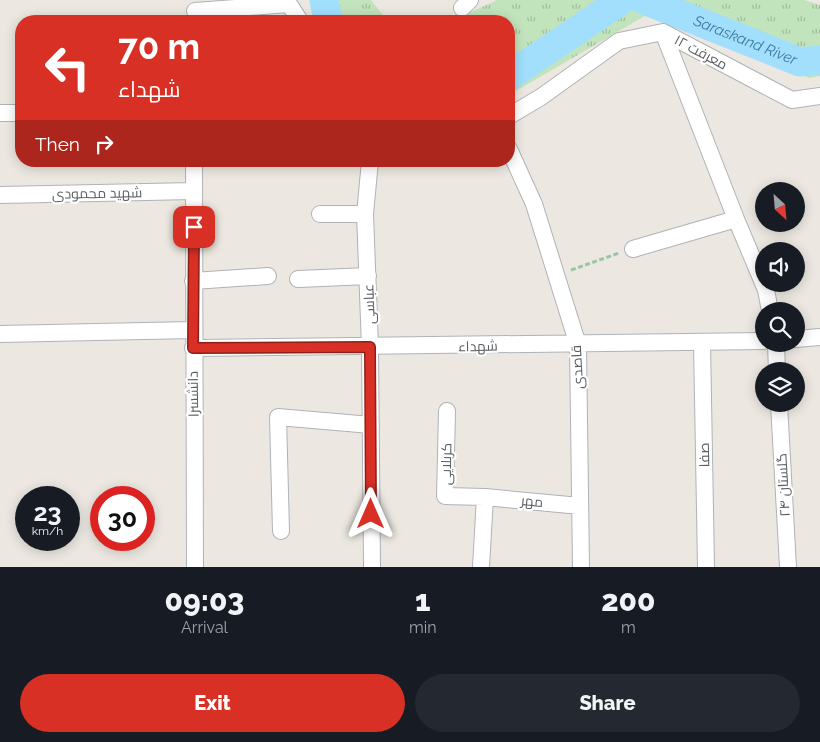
<!DOCTYPE html>
<html lang="en">
<head>
<meta charset="utf-8">
<style>
  :root { --surface:#171b24; --page:#242831; --text:#f1f3f6; --muted:#9ea1a6; --accent:#d93025 }
  body { margin:0; font-family:Raleway,Cairo,sans-serif; background:var(--page); color:var(--text); height:100vh; display:flex; flex-direction:column; font-size:19px; white-space:nowrap }
  * { box-sizing:border-box; margin:0 }
  p { font-size:16px; color:var(--muted) }
  .icon { flex:none; width:28px; height:28px; fill:none; stroke:currentColor; stroke-width:2; stroke-linecap:round; stroke-linejoin:round }
  .map { position:relative; height:567px; overflow:hidden }
  .panel { display:flex; flex-direction:column; background:var(--surface); flex:1 }
  .panel>* { flex:none }
  .hud { position:absolute; left:15px; top:15px; width:500px; height:152px; border-radius:20px; box-shadow:0 2px 12px #0003; background:#d93025; color:#fff; overflow:hidden }
  .needle { width:32px; rotate:154deg }
  .controls { position:absolute; left:755px; top:182px; display:grid; gap:10px }
  .controls a { display:grid; place-items:center; width:50px; height:50px; border-radius:50%; background:var(--surface); box-shadow:0 2px 12px #0003; font-size:25px }
  .speed { position:absolute; left:15px; top:486px; display:flex; gap:10px; font-size:25px; font-weight:700; text-align:center }
  .speed>* { display:grid; place-content:center; width:65px; height:65px; border-radius:50%; background:var(--surface); box-shadow:0 2px 12px #0003; line-height:1 }
  .speed small { font-size:12px; font-weight:400 }
  .speed .limit { border:8px solid #d22; background:#fff; color:#111 }
  .pin { position:absolute; display:grid; place-items:center; width:42px; height:42px; color:#fff; margin:-21px; border-radius:10px; box-shadow:0 2px 8px #0006 }
  .me { position:absolute; width:55px; margin:-28px; rotate:0deg; stroke-linejoin:round; filter:drop-shadow(0 0 4px #0008) }
  .turn { display:flex; align-items:center; gap:18px; height:105px; padding:0 20px; font-size:22px }
  .turn .icon { width:65px; height:65px; stroke-width:2.5 }
  .turn b { display:block; font-size:35px; line-height:42px }
  .then { display:flex; align-items:center; height:48px; padding:0 20px; background:#0003; gap:10px; font-size:19px }
  .eta { display:flex; justify-content:space-evenly; align-items:center; height:85px; text-align:center }
  .eta b { font-size:30px; font-weight:800; line-height:35px }
  .primary-button { display:flex; gap:10px; margin-top:auto; padding:10px 20px }
  .primary-button a { flex:1; height:58px; border-radius:30px; background:var(--accent); color:#fff; font-size:20px; font-weight:800; line-height:58px; text-align:center }
  .primary-button a+a { background:var(--page); color:var(--text) }
  .map>svg:first-child { display:block }
  .grass { fill:url(#grass-tufts) }
  .lines { fill:none; stroke-linecap:round; stroke-linejoin:round }
  .river { stroke:#a1dffc; stroke-width:29 }
  .minor-casing { stroke:#afb3b6; stroke-width:18 }
  .path { stroke:#98c7a0; stroke-width:3; stroke-dasharray:5 2.5; stroke-linecap:butt }
  .minor { stroke:#fff; stroke-width:16 }
  .route-casing { stroke:#8d1f18; stroke-width:12 }
  .route { stroke:#d93025; stroke-width:9 }
  .labels { text-anchor:middle; dominant-baseline:central; stroke-width:4.5; stroke-linejoin:round; paint-order:stroke }
  .street-label { font-size:14px; fill:#5a5e62; stroke:#fff }
  .water-label { font-size:15px; font-style:italic; fill:#3c7ba5; stroke:#fff }
</style>
</head>
<body>
<div class="map">
<svg width="820" height="567" viewBox="0 0 820 567">
  <defs>
    <pattern id="grass-tufts" width="24" height="20" patternUnits="userSpaceOnUse" patternTransform="scale(1.25)"><rect width="24" height="20" fill="#c2e4bd"/><path d="M3 7l-1-3M5 7V3M7 7l1-3M15 17l-1-3M17 17v-4M19 17l1-3" fill="none" stroke="#a1bc9d"/></pattern>
  </defs>
  <rect width="100%" height="100%" fill="#ece8e1"/>
  <!-- grass -->
  <path class="grass" d="M 312,0 L 371,0 L 388,21 L 317,21 Z
    M 497,0 L 804,0 L 820,5 L 820,76 L 809,78 L 650,13 L 509,95 L 509,21 L 452,21 Z"/>
  <g class="lines">
    <!-- river -->
    <g class="river">
      <path d="M 324,0 L 328,21"/>
      <path id="s1" d="M 644,0 L 800,62 L 820,60"/>
      <path d="M 509,76 L 622,0"/>
    </g>
    <!-- minor casing -->
    <g class="minor-casing">
      <path id="minor" d="M 462,8 L 470,0
        M 195,11 L 289,4 L 300,21
        M 663,32 L 736,219 L 766,290 L 770,311
        M 0,113 L 21,113
        M 509,116 L 541,97 L 619,41 L 663,32 L 792,100 L 820,96
        M 509,149 L 534,204 L 578,345 L 581,567
        M 194,161 L 195,567
        M 370,161 L 365,214 L 370,347 L 372,567
        M 0,195 L 194,191
        M 320,214 L 365,214
        M 633,249 L 736,219
        M 298,279 L 368,276
        M 193,281 L 268,276
        M 0,334 L 193,330
        M 796,339 L 820,337
        M 702,342 L 706,567
        M 776,344 L 777,371
        M 193,348 L 764,341
        M 779,404 L 788,567
        M 447,411 L 445,496 L 485,497 L 481,567
        M 485,497 L 580,506
        M 281,531 L 278,417 L 371,425"/>
    </g>
    <!-- path -->
    <path class="path" d="M 571,270 L 619,253"/>
    <!-- minor -->
    <use href="#minor" class="minor"/>
  </g>
  <g class="lines">
    <!-- route casing -->
    <g class="route-casing">
      <path id="route" d="M 194,227 L 193,348 L 370,347 L 371,514"/>
    </g>
    <!-- route -->
    <use href="#route" class="route"/>
  </g>
  <g class="labels">
    <!-- street labels -->
    <g class="street-label">
      <text transform="translate(701 52) rotate(28)">معرفت ۱۲</text>
      <text transform="translate(97 193) rotate(-1)">شهید محمودی</text>
      <text transform="translate(369 304) rotate(-92)">عباسی</text>
      <text transform="translate(478 346) rotate(-1)">شهداء</text>
      <text transform="translate(577 367) rotate(-93)">قاصدی</text>
      <text transform="translate(193 394) rotate(-91)">دانشسرا</text>
      <text transform="translate(704 455) rotate(-91)">صفا</text>
      <text transform="translate(446 464) rotate(-89)">کربلایی</text>
      <text transform="translate(783 485) rotate(-93)">گلستان ۲۴</text>
      <text transform="translate(532 501) rotate(5)">مهر</text>
    </g>
    <!-- water labels -->
    <g class="water-label">
      <text stroke="none"><textPath href="#s1" startOffset="109">Saraskand River</textPath></text>
    </g>
  </g>
</svg>
<div class="controls">
<a><svg class="needle" viewBox="-14 -14 28 28"><path d="M0-13l5 13h-10z" fill="#e53935"/><path d="M0 13l5-13h-10z" fill="#9ea1a6"/></svg></a>
<a><svg class="icon" aria-label="sound" viewBox="0 0 24 24"><path d="M4 9h4l5-4v14l-5-4H4zM17 9q2 3 0 6"/></svg></a>
<a><svg class="icon" aria-label="search" viewBox="0 0 24 24"><circle cx="10" cy="10" r="6"/><path d="M15 15l6 6"/></svg></a>
<a><svg class="icon" aria-label="layers" viewBox="0 0 24 24"><path d="M12 4l9 5-9 5-9-5zM3 14l9 5 9-5"/></svg></a>
</div>
<div class="speed"><div>23<small>km/h</small></div><div class="limit">30</div></div>
<div class="pin" style="left:194px;top:227px;background:#d93025"><svg class="icon" aria-label="arrive" viewBox="0 0 24 24"><path d="M6 21V4h12l-3 4 3 4H6"/></svg></div>
<svg class="me" style="left:371px;top:514px" viewBox="-20 -20 40 40"><path d="M0-17L14 15 0 8-14 15z" fill="#d93025" stroke="#fff" stroke-width="4"/></svg>
<div class="hud">
<div class="turn"><svg class="icon" aria-label="left" viewBox="0 0 24 24"><path d="M17 20v-9H6M10 6l-5 5 5 5"/></svg><div><b>70 m</b>شهداء</div></div>
<div class="then">Then<svg class="icon" aria-label="right" viewBox="0 0 24 24"><path d="M7 20v-9h11M14 6l5 5-5 5"/></svg></div>
</div>
</div>
<section class="panel">
<div class="eta">
<div><b>09:03</b><p>Arrival</p></div>
<div><b>1</b><p>min</p></div>
<div><b>200</b><p>m</p></div>
</div>
<div class="primary-button"><a>Exit</a><a>Share</a></div>
</section>
</body>
</html>
